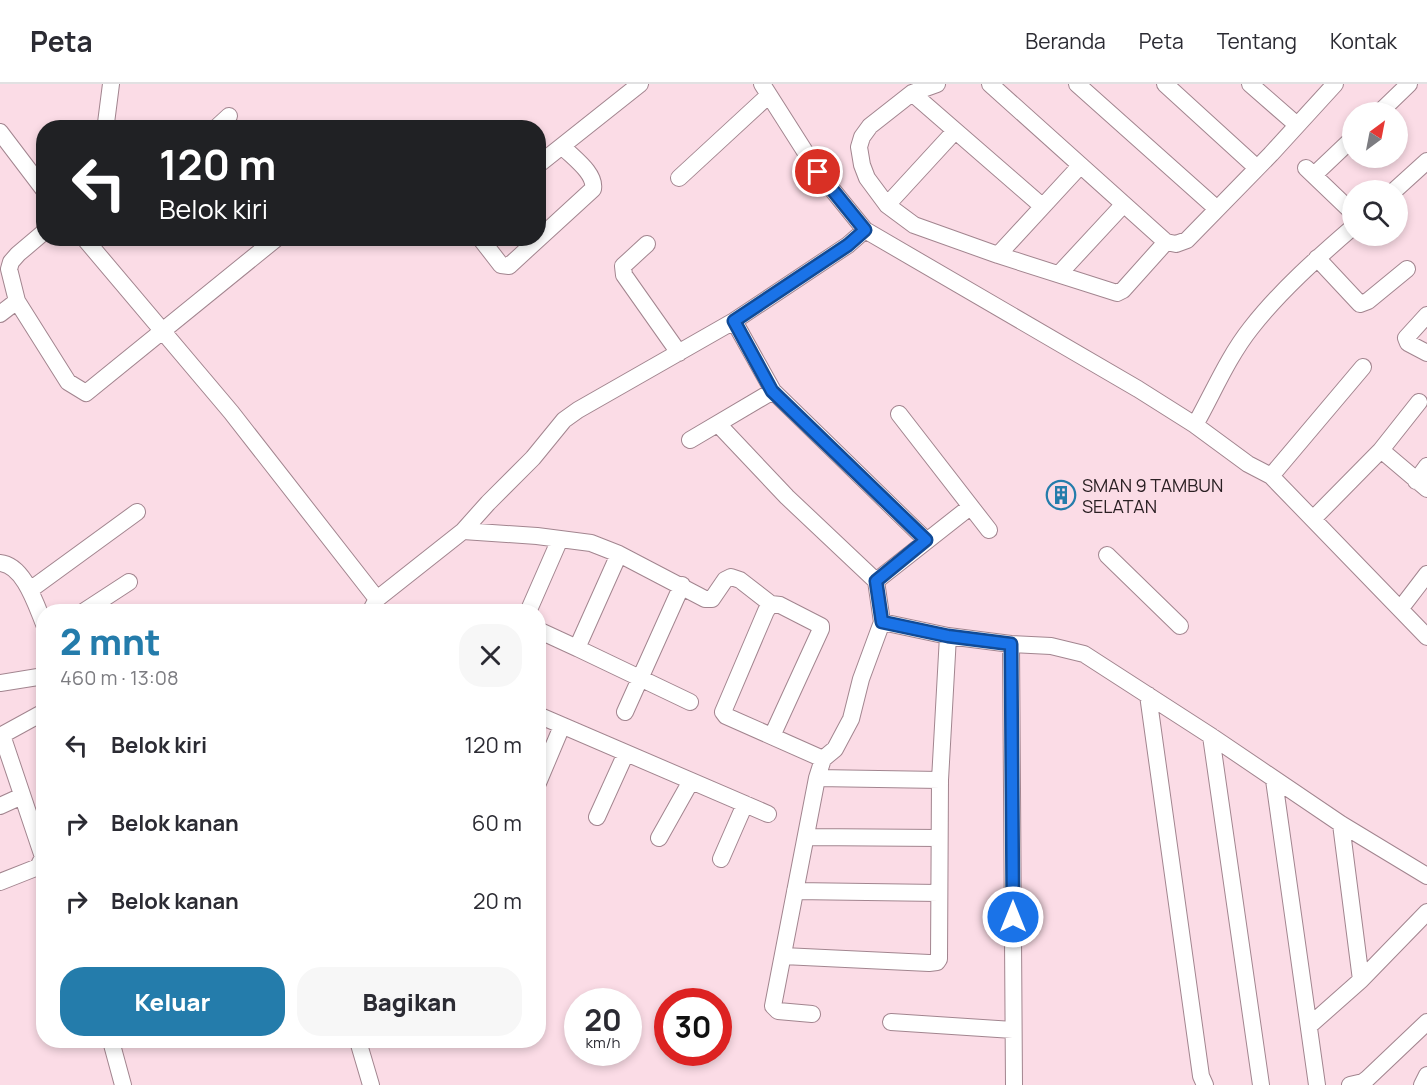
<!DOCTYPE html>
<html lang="id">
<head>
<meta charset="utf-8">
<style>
  :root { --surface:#fff; --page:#f7f7f7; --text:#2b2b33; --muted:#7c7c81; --line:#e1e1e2; --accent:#247cab }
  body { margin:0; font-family:Manrope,sans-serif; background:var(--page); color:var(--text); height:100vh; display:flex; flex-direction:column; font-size:22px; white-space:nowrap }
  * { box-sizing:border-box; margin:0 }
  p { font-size:20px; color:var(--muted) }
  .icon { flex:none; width:33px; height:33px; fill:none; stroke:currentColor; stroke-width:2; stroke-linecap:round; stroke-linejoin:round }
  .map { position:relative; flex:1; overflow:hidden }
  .side { position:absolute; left:36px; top:520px; width:510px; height:444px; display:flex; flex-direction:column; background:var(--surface); border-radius:24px; box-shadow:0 3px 9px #0003 }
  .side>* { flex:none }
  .top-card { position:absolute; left:36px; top:36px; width:510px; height:126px; border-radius:24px; box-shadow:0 3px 9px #0003; background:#202124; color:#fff; overflow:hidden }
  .needle { width:39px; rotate:32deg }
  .tools { position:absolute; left:1342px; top:18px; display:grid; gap:12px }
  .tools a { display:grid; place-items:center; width:66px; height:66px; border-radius:50%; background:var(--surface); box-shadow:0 3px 9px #0003; font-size:30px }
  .speed { position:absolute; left:564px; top:904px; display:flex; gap:12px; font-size:30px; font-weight:700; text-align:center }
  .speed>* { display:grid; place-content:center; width:78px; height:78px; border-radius:50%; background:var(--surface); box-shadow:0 3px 9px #0003; line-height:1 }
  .speed small { font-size:15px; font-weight:400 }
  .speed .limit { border:9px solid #d22; background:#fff; color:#111 }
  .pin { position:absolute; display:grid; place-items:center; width:51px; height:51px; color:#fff; margin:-26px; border:3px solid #fff; border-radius:50%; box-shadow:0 2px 6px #0007 }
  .me { position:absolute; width:66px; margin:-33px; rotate:0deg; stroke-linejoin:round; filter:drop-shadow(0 0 4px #0008) }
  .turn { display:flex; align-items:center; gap:21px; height:126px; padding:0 24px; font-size:27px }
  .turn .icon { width:78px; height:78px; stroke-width:2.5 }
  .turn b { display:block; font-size:42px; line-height:51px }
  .round { display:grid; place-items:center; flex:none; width:63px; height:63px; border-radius:24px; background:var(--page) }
  .summary { display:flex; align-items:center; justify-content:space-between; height:102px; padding:0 24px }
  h1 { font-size:36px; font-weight:800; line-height:45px; color:var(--accent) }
  .cta { display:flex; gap:12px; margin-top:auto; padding:12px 24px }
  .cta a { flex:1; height:69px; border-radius:24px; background:var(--accent); color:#fff; font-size:24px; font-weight:800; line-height:69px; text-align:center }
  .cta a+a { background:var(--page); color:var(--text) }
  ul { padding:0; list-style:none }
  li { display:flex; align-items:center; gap:18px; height:78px; padding:0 24px }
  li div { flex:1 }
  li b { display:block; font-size:22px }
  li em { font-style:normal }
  header { display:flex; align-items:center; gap:36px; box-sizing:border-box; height:84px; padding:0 30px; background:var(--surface); border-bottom:2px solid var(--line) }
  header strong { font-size:28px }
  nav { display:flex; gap:33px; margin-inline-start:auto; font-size:21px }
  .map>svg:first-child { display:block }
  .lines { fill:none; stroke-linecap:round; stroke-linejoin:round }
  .minor-casing { stroke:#a2858f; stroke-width:18 }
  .minor { stroke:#fff; stroke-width:16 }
  .route-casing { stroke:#114b97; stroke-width:15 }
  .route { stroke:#1a73e8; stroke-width:10 }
  .labels { text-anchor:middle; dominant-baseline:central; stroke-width:4.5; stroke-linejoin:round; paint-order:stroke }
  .poi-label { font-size:18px; fill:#2b2024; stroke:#fbdce6; text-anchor:start }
</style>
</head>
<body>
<header>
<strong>Peta</strong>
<nav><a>Beranda</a><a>Peta</a><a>Tentang</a><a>Kontak</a></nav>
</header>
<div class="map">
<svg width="1427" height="1001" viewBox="0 0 1427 1001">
  <rect width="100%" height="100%" fill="#fbdce6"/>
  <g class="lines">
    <!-- minor casing -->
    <g class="minor-casing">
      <path id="minor" d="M 762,0 L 818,88 L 865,146 L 1138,305 L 1195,341 L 1248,380 L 1271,392 L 1427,553
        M 937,0 L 912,9 L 870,42 L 862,53 L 859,63 L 862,81 L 867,94 L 887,121 L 914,141 L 998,171 L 1117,209 L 1123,206 L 1166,158 L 1176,160 L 1187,156 L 1271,70 L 1335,0
        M 990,0 L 1166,158
        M 1077,0 L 1216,124
        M 1165,0 L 1257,84
        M 1250,0 L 1297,41
        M 912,9 L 1042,122
        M 1380,28 L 1409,0
        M 103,44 L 106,39 L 111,0
        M 216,44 L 229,32
        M 0,48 L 44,106
        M 538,81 L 640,0
        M 1306,84 L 1353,129
        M 1314,91 L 1353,54
        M 679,94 L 769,11
        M 1395,106 L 1427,77
        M 887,121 L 955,47
        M 44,148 L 18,170 L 11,178 L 9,185 L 17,217 L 68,298 L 86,309 L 277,154
        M 84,154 L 231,328 L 377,515
        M 480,154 L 501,181 L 509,182 L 593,105 C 596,89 572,73 562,62
        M 647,160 L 623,182 L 624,191 L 679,269
        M 998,171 L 1080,82
        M 1317,174 L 1360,220 L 1368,217 L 1407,185
        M 1059,190 L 1123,121
        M 0,230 L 17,217
        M 1427,231 L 1406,254 L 1408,259 L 1427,269
        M 734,237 L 773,307 L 926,456
        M 899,330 L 989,446
        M 718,340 L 787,413 L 876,497 L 882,538 L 861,595 L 851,635 L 835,665 L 823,675 L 817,694 L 773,922 L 778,927 L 812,930
        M 1195,341 C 1213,309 1228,273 1251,244 C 1280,207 1317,174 1353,143
        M 690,356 L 773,307
        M 1381,366 L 1419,318
        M 1271,392 L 1363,283
        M 1416,397 L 1427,382
        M 1313,435 L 1381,366 L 1427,405
        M 463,447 L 537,452 L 591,459 L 619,470 L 705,515 L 712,515 L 725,496 L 731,493 L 740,496 L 771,520 L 780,521 L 821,542 L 821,545 L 772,652
        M 1107,471 L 1180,542
        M 0,479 C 24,481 36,521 44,540
        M 876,497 L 970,423
        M 30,506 L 137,428
        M 771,520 L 766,527 L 723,628 L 726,632 L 823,675
        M 1401,524 L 1427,490
        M 83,528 L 129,498
        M 370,528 L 377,515 L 463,447 L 488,419 L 533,374 L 564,336 L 578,326 L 734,237 L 848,161 L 865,146
        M 528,528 L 560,455
        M 882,538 L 948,552 L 1011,560 L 1051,562 L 1084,570 L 1211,652 L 1341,740 L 1427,792
        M 538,546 L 577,564 L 619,470
        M 1011,560 L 1014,1001
        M 577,564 L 690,618
        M 0,599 L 44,592
        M 1148,611 L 1201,992 L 1205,1001
        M 625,628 L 682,501
        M 538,631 L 768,730
        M 0,651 L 2,651 L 43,773 L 38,783 L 0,798
        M 2,651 L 44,628
        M 1211,652 L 1261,1001
        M 817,694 L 940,696
        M 1274,696 L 1317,1001
        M 538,699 L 562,642
        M 0,722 L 22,712
        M 597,733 L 626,669
        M 1341,740 L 1361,896
        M 806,753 L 939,754
        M 659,754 L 691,697
        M 721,775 L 745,720
        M 795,807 L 939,809
        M 783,872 L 929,879 L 937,878 L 939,875 L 940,696 L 948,552
        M 891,938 L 1013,946
        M 1309,942 L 1361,896 L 1427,828
        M 111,957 L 123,1001
        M 358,957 L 371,1001
        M 1350,1001 L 1363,998 L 1367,995 L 1427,938
        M 1422,1001 L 1427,991"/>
    </g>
    <!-- minor -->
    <use href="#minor" class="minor"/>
  </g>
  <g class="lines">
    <!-- route casing -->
    <g class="route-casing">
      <path id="route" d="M 818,88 L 865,146 L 848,161 L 734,237 L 772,307 L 926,456 L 876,497 L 882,538 L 948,552 L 1011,560 L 1013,833"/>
    </g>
    <!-- route -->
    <use href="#route" class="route"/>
  </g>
  <!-- icons -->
  <defs>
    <g id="building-ring" transform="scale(1.5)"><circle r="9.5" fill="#fbdce6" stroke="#247cab" stroke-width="1.5"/><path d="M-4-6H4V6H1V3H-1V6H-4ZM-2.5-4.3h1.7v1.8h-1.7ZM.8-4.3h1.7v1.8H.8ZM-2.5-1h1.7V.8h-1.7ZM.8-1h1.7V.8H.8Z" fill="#247cab"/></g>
  </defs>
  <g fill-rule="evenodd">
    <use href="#building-ring" x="1061" y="411"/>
  </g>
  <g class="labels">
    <!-- poi labels -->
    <g class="poi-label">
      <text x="1082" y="401">SMAN 9 TAMBUN<tspan x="1082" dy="21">SELATAN</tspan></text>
    </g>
  </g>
</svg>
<div class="tools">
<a><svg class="needle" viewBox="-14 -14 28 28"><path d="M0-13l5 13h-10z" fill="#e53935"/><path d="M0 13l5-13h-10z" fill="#7c7c81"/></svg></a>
<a><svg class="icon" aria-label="search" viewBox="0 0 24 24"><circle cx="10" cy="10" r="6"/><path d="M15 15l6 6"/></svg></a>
</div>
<div class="speed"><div>20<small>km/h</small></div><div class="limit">30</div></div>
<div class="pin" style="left:818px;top:88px;background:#d93025"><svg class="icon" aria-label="arrive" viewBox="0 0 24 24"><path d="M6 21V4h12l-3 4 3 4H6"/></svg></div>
<svg class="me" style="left:1013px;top:833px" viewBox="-20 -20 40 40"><circle r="17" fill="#1a73e8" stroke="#fff" stroke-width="3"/><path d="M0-11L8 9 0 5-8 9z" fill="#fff"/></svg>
<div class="top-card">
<div class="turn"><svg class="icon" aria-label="left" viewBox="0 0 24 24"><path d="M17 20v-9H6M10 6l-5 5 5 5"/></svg><div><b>120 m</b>Belok kiri</div></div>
</div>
<section class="side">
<div class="summary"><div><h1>2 mnt</h1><p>460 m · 13:08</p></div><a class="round"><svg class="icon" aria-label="close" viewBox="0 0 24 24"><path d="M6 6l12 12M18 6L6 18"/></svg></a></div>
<ul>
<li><svg class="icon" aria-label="left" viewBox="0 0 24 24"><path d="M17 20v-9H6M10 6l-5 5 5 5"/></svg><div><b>Belok kiri</b></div><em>120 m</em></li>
<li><svg class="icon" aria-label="right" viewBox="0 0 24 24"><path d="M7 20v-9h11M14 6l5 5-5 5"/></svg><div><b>Belok kanan</b></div><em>60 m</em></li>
<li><svg class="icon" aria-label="right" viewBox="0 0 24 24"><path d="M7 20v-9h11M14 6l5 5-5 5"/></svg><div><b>Belok kanan</b></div><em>20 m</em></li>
</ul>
<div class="cta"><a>Keluar</a><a>Bagikan</a></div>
</section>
</div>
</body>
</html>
